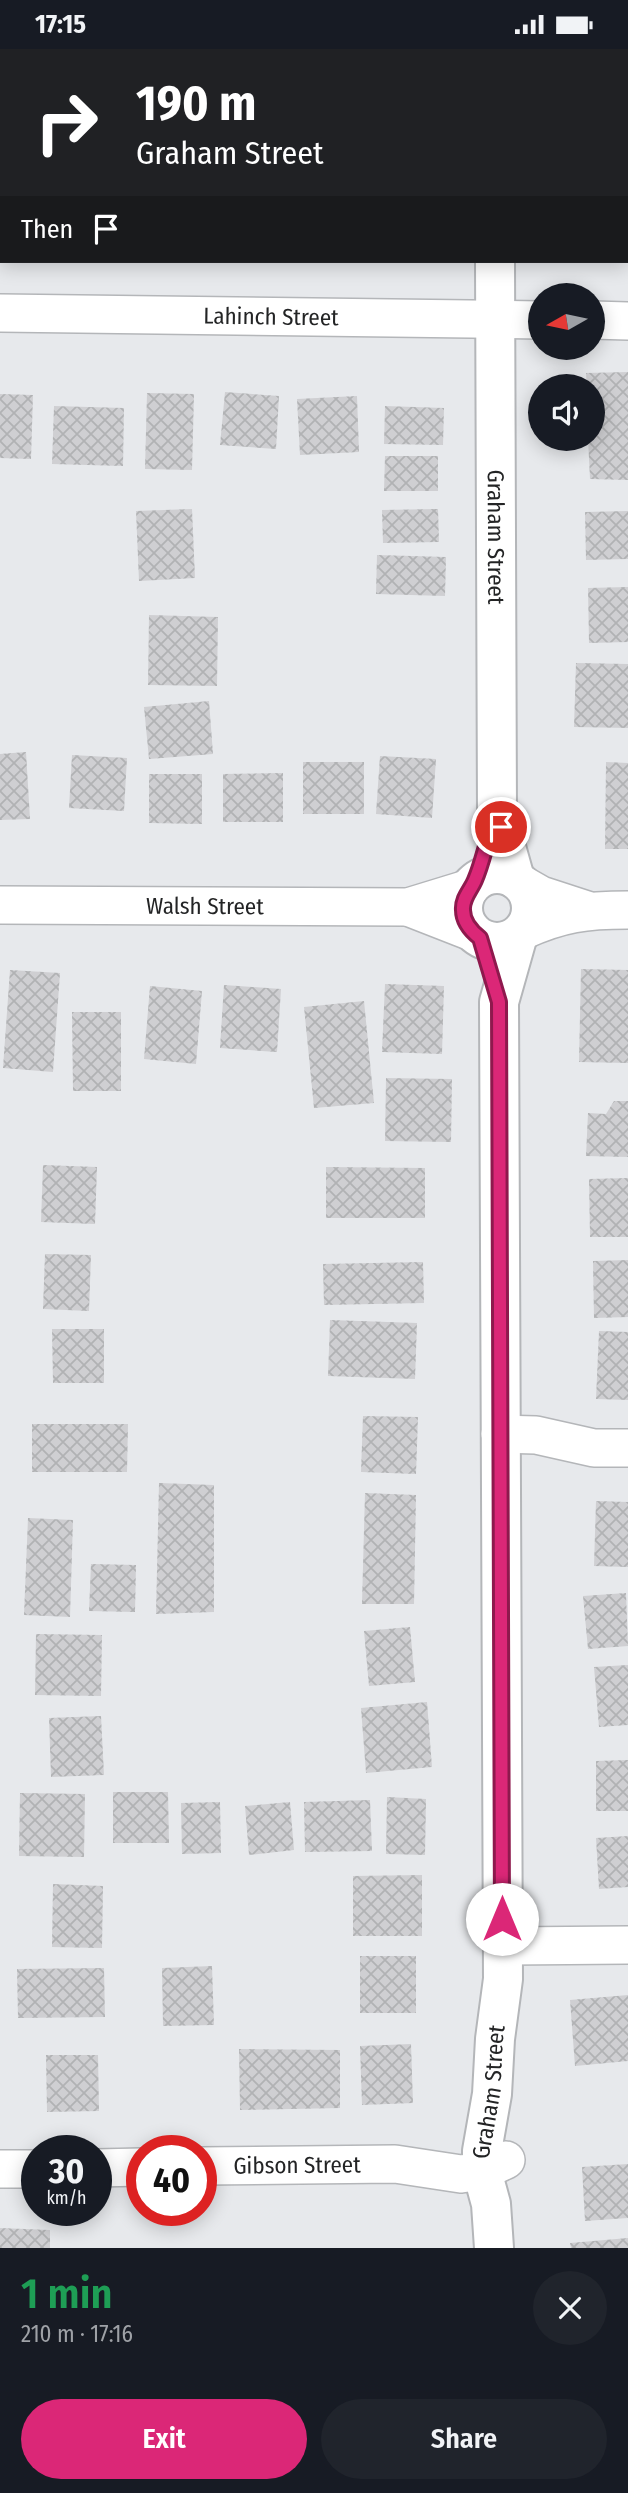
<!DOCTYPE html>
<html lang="en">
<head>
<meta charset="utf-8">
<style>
  :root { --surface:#171b24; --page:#20242c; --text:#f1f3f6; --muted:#9ea1a6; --accent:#db2777 }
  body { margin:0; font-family:"Fira Sans Condensed",sans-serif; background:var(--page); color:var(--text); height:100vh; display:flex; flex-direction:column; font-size:26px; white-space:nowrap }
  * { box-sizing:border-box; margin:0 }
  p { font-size:23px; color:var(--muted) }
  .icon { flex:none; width:38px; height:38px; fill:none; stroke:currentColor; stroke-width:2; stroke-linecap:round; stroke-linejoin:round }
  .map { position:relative; height:2199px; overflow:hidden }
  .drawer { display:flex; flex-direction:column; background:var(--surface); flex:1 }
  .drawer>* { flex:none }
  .top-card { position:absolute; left:0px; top:0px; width:628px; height:214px; box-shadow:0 4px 18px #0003; background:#202124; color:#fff; overflow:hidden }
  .needle { width:46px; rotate:261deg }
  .controls { position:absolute; left:528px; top:234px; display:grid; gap:14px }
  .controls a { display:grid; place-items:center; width:77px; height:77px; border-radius:50%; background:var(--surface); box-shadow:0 4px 18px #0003; font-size:35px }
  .speed { position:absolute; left:21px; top:2086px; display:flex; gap:14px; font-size:35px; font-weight:700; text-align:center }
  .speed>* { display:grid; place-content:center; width:91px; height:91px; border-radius:50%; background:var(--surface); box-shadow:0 4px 18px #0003; line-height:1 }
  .speed small { font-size:18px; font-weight:400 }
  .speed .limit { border:10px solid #d22; background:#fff; color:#111 }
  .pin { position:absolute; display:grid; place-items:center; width:60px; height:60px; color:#fff; margin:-30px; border:4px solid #fff; border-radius:50%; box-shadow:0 2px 7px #0007 }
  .me { position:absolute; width:77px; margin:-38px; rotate:0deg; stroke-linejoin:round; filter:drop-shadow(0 0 5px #0008) }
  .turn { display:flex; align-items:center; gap:24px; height:147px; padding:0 21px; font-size:32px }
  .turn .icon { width:91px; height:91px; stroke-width:2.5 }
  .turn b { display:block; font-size:49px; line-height:60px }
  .then { display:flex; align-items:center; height:66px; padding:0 21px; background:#0003; gap:14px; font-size:26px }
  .round { display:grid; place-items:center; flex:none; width:74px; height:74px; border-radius:37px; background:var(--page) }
  .summary { display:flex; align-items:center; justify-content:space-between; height:119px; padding:0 21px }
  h1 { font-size:42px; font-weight:600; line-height:52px; color:#1e9e55 }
  .action { display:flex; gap:14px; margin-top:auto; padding:14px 21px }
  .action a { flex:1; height:80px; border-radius:42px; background:var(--accent); color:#fff; font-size:28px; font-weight:600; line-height:80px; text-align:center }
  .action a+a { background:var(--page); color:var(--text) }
  .status { display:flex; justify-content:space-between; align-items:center; height:49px; padding:0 35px; background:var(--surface); direction:ltr }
  .status svg { height:19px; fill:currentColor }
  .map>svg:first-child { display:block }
  .building { fill:url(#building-cross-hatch) }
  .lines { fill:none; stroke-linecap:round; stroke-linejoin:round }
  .minor-casing { stroke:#b4b6b9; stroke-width:40 }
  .tertiary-casing { stroke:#b4b6b9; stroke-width:42 }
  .minor { stroke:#fff; stroke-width:37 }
  .tertiary { stroke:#fff; stroke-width:38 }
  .route-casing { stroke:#8e194d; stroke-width:18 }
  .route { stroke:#db2777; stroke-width:12 }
  .labels { text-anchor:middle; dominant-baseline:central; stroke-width:7; stroke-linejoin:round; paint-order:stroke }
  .street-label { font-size:23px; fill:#232425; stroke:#fff }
</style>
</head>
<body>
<div class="status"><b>17:15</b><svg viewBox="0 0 49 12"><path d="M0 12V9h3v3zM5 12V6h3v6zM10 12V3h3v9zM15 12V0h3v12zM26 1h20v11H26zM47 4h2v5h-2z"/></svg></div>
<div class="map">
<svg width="628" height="2199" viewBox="0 0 628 2199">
  <defs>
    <pattern id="building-cross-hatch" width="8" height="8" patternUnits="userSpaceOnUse" patternTransform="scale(1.75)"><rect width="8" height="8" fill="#cfcfd2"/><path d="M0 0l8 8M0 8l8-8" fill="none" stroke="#b1b2b4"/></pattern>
  </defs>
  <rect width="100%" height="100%" fill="#e7e9ec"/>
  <!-- building -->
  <path class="building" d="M 628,323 L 628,431 L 590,430 L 588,390 L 593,390 L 593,338 L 587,338 L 586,324 Z
    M 225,343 L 279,347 L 276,400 L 220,396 Z
    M 147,344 L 194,345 L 192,421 L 145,420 Z
    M 0,345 L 33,346 L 31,410 L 0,409 Z
    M 357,347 L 359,403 L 300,406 L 297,350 Z
    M 54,357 L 124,359 L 123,417 L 52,415 Z
    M 385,357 L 444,359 L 443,396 L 384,395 Z
    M 385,407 L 438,407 L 438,442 L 384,442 Z
    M 192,460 L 195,529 L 139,532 L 136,462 Z
    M 438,460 L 439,493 L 383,494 L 382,461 Z
    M 628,462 L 628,510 L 586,511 L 585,463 Z
    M 377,506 L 446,508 L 445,547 L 376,545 Z
    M 628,538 L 628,593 L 589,594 L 588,539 Z
    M 149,566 L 218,568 L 217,637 L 148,636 Z
    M 576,614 L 628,615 L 628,679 L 574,678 Z
    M 209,652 L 213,705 L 149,710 L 144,658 Z
    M 26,703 L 30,770 L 0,771 L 0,705 Z
    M 72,706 L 127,709 L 124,762 L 69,759 Z
    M 380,707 L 436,710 L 432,769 L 376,765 Z
    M 303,713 L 364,713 L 364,765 L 303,765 Z
    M 606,713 L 628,714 L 628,800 L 605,800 Z
    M 283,724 L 283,773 L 223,773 L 223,725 Z
    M 149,725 L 202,725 L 202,775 L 149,774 Z
    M 581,920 L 628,921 L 628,1014 L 579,1013 Z
    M 10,921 L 60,924 L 53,1023 L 3,1019 Z
    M 385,935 L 444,937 L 442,1005 L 382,1003 Z
    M 224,936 L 281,940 L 277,1003 L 220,999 Z
    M 150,937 L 202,942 L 196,1015 L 144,1010 Z
    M 364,952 L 374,1054 L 314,1059 L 304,958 Z
    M 72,963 L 121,963 L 121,1042 L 73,1042 Z
    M 386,1029 L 452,1030 L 451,1093 L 385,1092 Z
    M 614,1052 L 628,1052 L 628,1108 L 586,1107 L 588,1064 L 606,1065 Z
    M 43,1116 L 97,1118 L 95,1175 L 41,1173 Z
    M 326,1118 L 425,1119 L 425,1169 L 326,1169 Z
    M 628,1129 L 628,1188 L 590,1188 L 589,1130 Z
    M 45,1205 L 91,1206 L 89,1262 L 43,1260 Z
    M 628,1211 L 628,1268 L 594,1269 L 593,1212 Z
    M 423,1213 L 424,1254 L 324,1256 L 323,1215 Z
    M 330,1271 L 417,1274 L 415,1330 L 328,1327 Z
    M 52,1280 L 104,1280 L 104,1334 L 53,1334 Z
    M 599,1282 L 628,1283 L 628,1351 L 596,1350 Z
    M 363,1367 L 418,1368 L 416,1425 L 361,1423 Z
    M 32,1375 L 128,1375 L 127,1423 L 32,1423 Z
    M 159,1434 L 214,1436 L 214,1563 L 156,1565 Z
    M 365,1444 L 416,1446 L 414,1555 L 362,1555 Z
    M 596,1452 L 628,1453 L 628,1518 L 594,1517 Z
    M 28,1469 L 73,1471 L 70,1568 L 24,1566 Z
    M 91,1515 L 136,1516 L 135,1563 L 89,1562 Z
    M 626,1544 L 628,1597 L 588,1600 L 583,1547 Z
    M 410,1578 L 415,1633 L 369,1637 L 364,1582 Z
    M 36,1585 L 102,1586 L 101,1647 L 35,1646 Z
    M 628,1616 L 628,1676 L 599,1678 L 594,1618 Z
    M 427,1653 L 432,1718 L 366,1724 L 361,1659 Z
    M 101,1667 L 104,1726 L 51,1728 L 49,1669 Z
    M 628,1711 L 628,1762 L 596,1762 L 596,1712 Z
    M 113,1743 L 168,1743 L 169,1794 L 113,1794 Z
    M 20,1744 L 85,1745 L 84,1808 L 19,1807 Z
    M 387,1748 L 426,1750 L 425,1806 L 386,1805 Z
    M 370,1751 L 372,1802 L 305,1803 L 304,1753 Z
    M 220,1753 L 221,1804 L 182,1805 L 181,1754 Z
    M 290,1753 L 294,1801 L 249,1806 L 245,1757 Z
    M 628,1787 L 628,1838 L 599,1840 L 596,1789 Z
    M 422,1826 L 422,1887 L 353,1887 L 353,1827 Z
    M 53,1835 L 103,1837 L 102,1899 L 52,1898 Z
    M 360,1907 L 416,1907 L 416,1964 L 360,1964 Z
    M 212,1917 L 214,1976 L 163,1977 L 162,1919 Z
    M 104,1919 L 105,1968 L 18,1969 L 17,1920 Z
    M 628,1946 L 628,2012 L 575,2017 L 570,1951 Z
    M 411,1995 L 413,2054 L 362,2056 L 360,1997 Z
    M 239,2000 L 340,2001 L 340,2059 L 240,2061 Z
    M 46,2006 L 98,2006 L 99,2062 L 47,2063 Z
    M 628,2115 L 628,2169 L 585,2172 L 582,2118 Z
    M 0,2179 L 50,2181 L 50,2199 L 0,2199 Z
    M 628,2189 L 628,2199 L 571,2199 L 570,2194 Z"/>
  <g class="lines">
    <!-- minor casing -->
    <g class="minor-casing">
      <g id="minor">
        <path id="s1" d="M 0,264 L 541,271"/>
        <path d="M 593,271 L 628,272"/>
        <path d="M 520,834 L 541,846 L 587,861"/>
        <path id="s2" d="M 0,856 L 408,858 L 470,839"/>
        <path d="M 408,858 L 472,883"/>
        <path d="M 522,882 C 561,864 586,861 628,861"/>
        <path d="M 500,1385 L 536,1386 L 594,1399 L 628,1399"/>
        <path d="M 503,1897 L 628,1896"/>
        <path id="s3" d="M 201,2117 L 395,2115 L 461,2125 L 482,2122 L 506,2111"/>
        <path d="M 96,2119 L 142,2118"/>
        <path d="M 0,2120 L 37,2120"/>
      </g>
    </g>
    <!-- tertiary casing -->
    <g class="tertiary-casing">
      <g id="tertiary">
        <path d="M 494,0 L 494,2"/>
        <path id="s4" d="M 495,212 L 497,766 L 515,830"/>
        <circle cx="497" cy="859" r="34"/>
        <path id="s5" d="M 494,2199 L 491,2155 L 482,2122 L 482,2102 L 492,2045 L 495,1990 L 503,1930 L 499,953 L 518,886"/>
      </g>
    </g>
    <!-- minor -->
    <use href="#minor" class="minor"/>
    <!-- tertiary -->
    <use href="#tertiary" class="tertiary"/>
  </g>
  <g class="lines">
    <!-- route casing -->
    <g class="route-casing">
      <path id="route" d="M 501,778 L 497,766 C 487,787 484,810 475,831 C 471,841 462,849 463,861 C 463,873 471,882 480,889 L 499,953 L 502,1870"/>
    </g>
    <!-- route -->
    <use href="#route" class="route"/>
  </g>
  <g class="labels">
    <!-- street labels -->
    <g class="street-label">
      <text stroke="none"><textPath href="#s1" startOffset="271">Lahinch Street</textPath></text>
      <text stroke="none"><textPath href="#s4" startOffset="276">Graham Street</textPath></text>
      <text stroke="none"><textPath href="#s2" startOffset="205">Walsh Street</textPath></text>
      <text stroke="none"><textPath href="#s5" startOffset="158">Graham Street</textPath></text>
      <text stroke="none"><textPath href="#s3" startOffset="96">Gibson Street</textPath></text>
    </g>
  </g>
</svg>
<div class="controls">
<a><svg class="needle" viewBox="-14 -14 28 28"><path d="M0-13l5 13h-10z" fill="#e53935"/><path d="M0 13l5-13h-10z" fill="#9ea1a6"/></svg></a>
<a><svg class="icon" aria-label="sound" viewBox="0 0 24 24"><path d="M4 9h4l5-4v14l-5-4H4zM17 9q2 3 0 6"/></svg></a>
</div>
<div class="speed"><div>30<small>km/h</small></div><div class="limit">40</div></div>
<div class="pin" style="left:501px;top:778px;background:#d93025"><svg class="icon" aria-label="arrive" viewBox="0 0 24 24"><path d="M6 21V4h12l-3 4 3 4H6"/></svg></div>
<svg class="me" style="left:502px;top:1870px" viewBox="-20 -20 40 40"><circle r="19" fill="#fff"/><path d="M0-13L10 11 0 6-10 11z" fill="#db2777"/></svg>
<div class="top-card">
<div class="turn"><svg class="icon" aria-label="right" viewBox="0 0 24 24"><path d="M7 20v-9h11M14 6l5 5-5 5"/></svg><div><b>190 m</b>Graham Street</div></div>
<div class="then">Then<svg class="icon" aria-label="arrive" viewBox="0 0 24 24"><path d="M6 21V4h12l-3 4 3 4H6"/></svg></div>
</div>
</div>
<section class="drawer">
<div class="summary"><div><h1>1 min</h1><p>210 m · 17:16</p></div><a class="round"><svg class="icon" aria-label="close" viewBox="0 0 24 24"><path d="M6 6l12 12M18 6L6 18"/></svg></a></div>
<div class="action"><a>Exit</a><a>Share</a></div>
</section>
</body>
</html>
